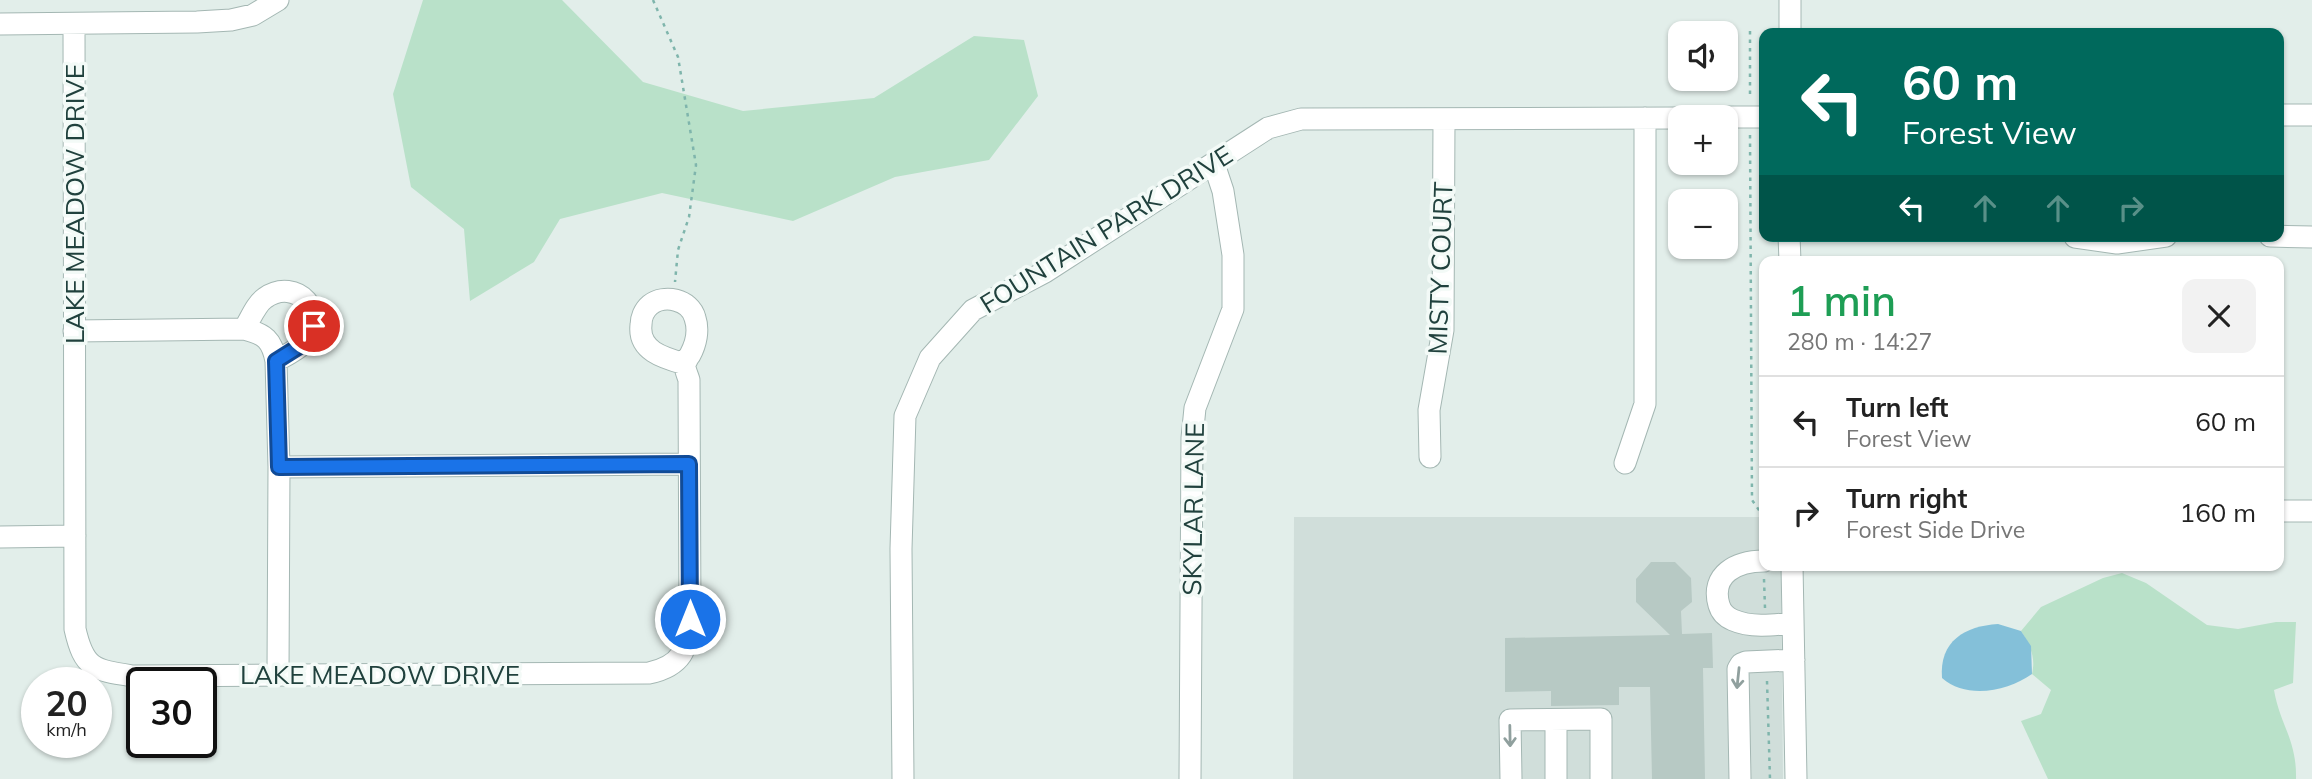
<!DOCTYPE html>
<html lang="en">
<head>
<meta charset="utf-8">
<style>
  :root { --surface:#fff; --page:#f2f2f2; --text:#222; --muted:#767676; --line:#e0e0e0 }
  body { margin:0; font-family:Mulish,sans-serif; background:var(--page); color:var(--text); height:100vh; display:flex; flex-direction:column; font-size:26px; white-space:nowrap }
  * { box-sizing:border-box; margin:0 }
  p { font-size:23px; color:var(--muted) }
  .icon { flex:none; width:38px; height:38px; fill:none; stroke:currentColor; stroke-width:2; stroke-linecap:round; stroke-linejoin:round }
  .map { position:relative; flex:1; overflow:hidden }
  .details { position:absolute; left:1759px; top:256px; width:525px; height:315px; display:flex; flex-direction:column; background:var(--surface); border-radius:14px; box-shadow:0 2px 5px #0004 }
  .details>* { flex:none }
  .hud { position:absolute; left:1759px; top:28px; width:525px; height:214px; border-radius:14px; box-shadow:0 2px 5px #0004; background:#00695c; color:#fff; overflow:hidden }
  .fabs { position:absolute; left:1668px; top:21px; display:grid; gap:14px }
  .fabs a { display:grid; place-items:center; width:70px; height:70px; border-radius:14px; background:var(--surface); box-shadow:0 2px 5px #0004; font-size:35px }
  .speed { position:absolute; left:21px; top:667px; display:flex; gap:14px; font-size:35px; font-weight:700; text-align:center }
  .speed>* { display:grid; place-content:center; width:91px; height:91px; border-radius:50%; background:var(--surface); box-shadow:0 2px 5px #0004; line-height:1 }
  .speed small { font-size:18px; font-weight:400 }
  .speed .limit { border:4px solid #111; border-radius:10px; background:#fff; color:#111 }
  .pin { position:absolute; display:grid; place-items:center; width:60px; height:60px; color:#fff; margin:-30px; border:4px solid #fff; border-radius:50%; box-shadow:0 2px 7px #0007 }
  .me { position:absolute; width:77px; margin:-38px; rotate:0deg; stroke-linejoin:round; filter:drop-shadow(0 0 5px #0008) }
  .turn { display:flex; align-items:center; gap:24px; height:147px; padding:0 28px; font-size:32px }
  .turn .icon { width:91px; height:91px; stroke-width:2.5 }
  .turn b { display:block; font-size:49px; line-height:60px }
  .lanes { display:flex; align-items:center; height:66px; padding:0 28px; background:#0003; justify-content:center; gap:35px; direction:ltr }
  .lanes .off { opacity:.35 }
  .round { display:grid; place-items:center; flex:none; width:74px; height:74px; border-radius:14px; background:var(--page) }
  .headline { display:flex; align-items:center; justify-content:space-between; height:119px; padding:0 28px }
  h1 { font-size:42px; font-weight:600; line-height:52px; color:#1e9e55 }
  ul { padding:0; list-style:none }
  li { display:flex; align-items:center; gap:21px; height:91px; padding:0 28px; border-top:2px solid var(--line) }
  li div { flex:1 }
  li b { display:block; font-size:26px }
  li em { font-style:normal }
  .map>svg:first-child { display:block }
  .built { fill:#d0deda }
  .green { fill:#b9e1c9 }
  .water { fill:#84c0d9 }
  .building { fill:#b7c9c4 }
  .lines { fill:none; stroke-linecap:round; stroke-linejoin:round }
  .minor-casing { stroke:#a4b7b3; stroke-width:23 }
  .path { stroke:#7fb5ac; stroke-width:2.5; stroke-dasharray:3.5 5; stroke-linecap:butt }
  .minor { stroke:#fff; stroke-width:21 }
  .oneway { stroke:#90a09e }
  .route-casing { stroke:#114b97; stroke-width:18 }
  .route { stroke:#1a73e8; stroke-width:12 }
  .labels { text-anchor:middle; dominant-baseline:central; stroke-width:7; stroke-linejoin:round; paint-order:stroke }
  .street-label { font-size:26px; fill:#20413d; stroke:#f3faf7 }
</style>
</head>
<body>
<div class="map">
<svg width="2312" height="779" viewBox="0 0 2312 779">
  <rect width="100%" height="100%" fill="#e2eeea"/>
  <!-- built -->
  <path class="built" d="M 1294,517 L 1764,517 L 1764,565 L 1781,565 L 1783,779 L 1293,779 Z"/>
  <!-- green -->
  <path class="green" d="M 423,0 L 562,0 L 643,82 L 743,111 L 874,98 L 974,36 L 1024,40 L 1038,96 L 989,160 L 895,177 L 793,221 L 662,193 L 560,219 L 534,262 L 470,301 L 464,229 L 411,187 L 393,94 Z
    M 2122,573 L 2146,583 L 2207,625 L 2238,629 L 2276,622 L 2296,622 L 2293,683 L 2274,690 C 2280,725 2297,740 2296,779 L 2048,779 L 2021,721 L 2041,714 L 2051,690 L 2032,674 C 2036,657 2030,645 2021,631 L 2041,607 L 2103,578 Z"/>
  <!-- water -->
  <path class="water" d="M 1998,624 L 2021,631 L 2031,646 L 2032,674 C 2008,691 1967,700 1942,678 C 1939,641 1965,626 1998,624 Z"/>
  <!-- building -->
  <path class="building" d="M 1651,562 L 1675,562 L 1691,578 L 1692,602 L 1681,611 L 1682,634 L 1712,633 L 1713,668 L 1703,668 L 1705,779 L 1652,779 L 1650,687 L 1619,687 L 1619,705 L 1551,706 L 1551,691 L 1505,692 L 1505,638 L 1670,635 L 1636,602 L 1636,579 Z"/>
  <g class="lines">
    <!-- minor casing -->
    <g class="minor-casing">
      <path id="minor" d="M 0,24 L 197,22 L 231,20 L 253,15 L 278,0
        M 74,24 L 75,629 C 84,669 94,670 133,676 L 649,673 C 682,666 688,649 690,619 L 689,380 C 688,376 684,368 685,364 C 685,363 689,356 690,355 C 696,344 699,330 695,318 C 690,299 664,294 650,305 C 644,310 641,318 641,325 C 638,351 664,358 685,364
        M 1790,33 L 1790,0
        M 2278,115 L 2312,115
        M 1726,117 L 1764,117
        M 1789,236 L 1790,261
        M 2270,236 L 2312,237
        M 2075,237 L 2117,243 L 2166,236
        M 244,329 C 250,320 256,304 265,298 C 296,276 331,313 304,343 C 297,350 285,356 276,361
        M 74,331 L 244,329 C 265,334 272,340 276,361 L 279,467 L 278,674
        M 1430,457 L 1429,410 L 1443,330 L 1444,120
        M 1625,463 L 1645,404 L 1645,118
        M 279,467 L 689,464
        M 2278,511 L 2312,511
        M 0,537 L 75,536
        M 1764,561 C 1737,561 1710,574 1719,605 C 1721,612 1726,617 1733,620 C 1751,628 1774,625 1793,623
        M 1792,565 L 1796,779
        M 1556,720 L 1556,779
        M 903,779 L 901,549 L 905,416 L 930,358 L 973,310 L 1045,272 L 1268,128 L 1301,119 L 1680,118
        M 1190,779 L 1192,438 L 1195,408 L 1233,309 L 1233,255 L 1223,191 L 1214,164
        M 1511,779 L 1510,720 L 1601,719 L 1601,779
        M 1740,779 L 1738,669 L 1741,664 L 1746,662 L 1794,660"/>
    </g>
    <!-- path -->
    <path class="path" d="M 653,0 L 678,57 L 696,165 L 689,217 L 678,250 L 675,282
      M 1750,31 L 1750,97
      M 1750,135 L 1752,500 L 1763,516 L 1764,541
      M 1764,579 L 1765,608
      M 1767,681 L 1770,779"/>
    <!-- minor -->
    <use href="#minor" class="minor"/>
  </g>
  <!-- one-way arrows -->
  <defs><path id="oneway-shaft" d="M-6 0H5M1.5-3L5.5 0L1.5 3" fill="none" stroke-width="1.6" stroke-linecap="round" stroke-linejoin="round" transform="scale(1.75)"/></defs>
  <g class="oneway">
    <use href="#oneway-shaft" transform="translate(1738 678) rotate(96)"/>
    <use href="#oneway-shaft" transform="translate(1510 736) rotate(89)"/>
  </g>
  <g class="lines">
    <!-- route casing -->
    <g class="route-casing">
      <path id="route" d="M 314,326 L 303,344 L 276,361 L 279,467 L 689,464 L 690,619"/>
    </g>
    <!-- route -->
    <use href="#route" class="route"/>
  </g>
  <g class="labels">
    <!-- street labels -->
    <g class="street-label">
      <text transform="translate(74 204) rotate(-90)">LAKE MEADOW DRIVE</text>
      <text transform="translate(1106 229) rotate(-32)">FOUNTAIN PARK DRIVE</text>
      <text transform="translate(1440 268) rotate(-88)">MISTY COURT</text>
      <text transform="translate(1193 509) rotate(-89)">SKYLAR LANE</text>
      <text x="380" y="674">LAKE MEADOW DRIVE</text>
    </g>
  </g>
</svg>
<div class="fabs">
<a><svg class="icon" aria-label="sound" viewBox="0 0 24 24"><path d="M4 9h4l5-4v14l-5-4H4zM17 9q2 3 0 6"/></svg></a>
<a>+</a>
<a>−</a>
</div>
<div class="speed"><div>20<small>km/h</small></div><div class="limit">30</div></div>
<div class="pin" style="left:314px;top:326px;background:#d93025"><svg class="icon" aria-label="arrive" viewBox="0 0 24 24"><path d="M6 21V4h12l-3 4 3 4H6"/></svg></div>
<svg class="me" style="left:690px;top:619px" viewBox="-20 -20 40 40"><circle r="17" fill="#1a73e8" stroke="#fff" stroke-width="3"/><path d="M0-11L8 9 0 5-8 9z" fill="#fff"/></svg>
<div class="hud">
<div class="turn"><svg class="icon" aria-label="left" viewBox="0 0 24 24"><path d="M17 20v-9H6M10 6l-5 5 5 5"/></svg><div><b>60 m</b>Forest View</div></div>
<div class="lanes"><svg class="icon" aria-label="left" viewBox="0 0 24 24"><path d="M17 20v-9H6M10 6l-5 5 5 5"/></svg><svg class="icon off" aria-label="ahead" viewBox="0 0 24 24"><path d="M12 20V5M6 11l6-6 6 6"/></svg><svg class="icon off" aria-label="ahead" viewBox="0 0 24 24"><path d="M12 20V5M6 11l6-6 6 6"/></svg><svg class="icon off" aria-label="right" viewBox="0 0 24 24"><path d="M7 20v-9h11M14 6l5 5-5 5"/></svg></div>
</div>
<section class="details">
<div class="headline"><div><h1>1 min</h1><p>280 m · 14:27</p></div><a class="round"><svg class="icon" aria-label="close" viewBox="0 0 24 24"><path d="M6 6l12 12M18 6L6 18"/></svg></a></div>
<ul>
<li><svg class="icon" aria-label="left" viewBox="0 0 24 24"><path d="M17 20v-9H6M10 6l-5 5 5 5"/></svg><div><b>Turn left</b><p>Forest View</p></div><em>60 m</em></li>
<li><svg class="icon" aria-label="right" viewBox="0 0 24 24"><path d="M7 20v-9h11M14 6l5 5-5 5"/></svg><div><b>Turn right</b><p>Forest Side Drive</p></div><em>160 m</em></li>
</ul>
</section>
</div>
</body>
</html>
